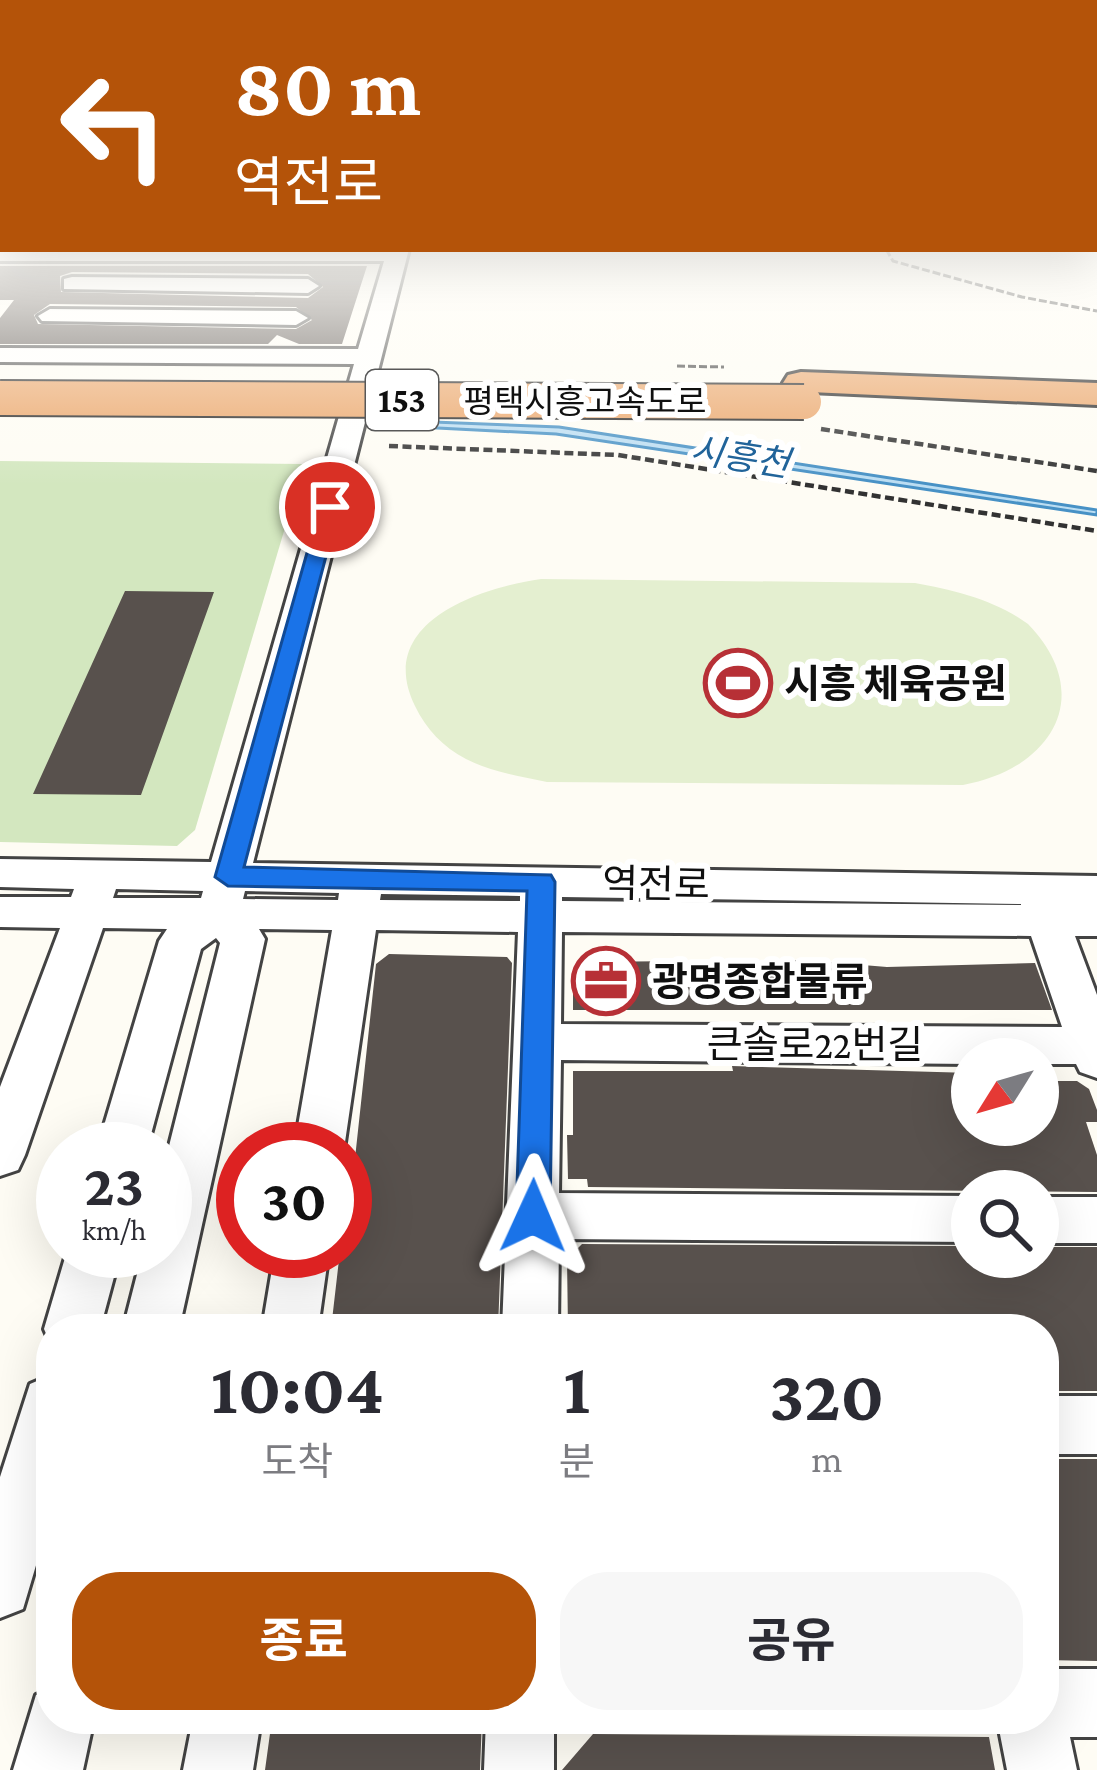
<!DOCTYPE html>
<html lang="ko">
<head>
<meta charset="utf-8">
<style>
  :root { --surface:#fff; --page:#f7f7f7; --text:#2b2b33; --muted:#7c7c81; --accent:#b45309 }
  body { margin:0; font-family:"Crimson Pro","Noto Sans KR",serif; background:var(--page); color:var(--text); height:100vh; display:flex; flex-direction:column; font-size:45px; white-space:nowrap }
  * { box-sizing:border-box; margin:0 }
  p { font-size:39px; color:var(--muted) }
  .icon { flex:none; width:66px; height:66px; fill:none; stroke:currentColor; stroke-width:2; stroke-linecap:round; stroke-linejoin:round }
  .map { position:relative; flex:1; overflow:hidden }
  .drawer { position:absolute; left:36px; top:1314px; width:1023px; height:420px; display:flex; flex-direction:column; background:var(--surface); border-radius:48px; box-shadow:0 12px 48px #0002 }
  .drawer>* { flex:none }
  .banner { position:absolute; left:0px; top:0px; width:1098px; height:252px; box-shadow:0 12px 48px #0002; background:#b45309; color:#fff; overflow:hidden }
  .needle { width:78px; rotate:233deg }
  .tools { position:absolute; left:951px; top:1038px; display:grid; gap:24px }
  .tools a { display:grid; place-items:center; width:108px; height:108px; border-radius:50%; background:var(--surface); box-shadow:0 12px 48px #0002; font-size:60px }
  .speed { position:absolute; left:36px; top:1122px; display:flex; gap:24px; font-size:60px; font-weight:700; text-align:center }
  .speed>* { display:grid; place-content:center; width:156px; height:156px; border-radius:50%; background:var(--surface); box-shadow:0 12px 48px #0002; line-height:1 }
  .speed small { font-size:30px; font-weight:400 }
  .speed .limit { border:18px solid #d22; background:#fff; color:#111 }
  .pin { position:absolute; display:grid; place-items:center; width:102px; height:102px; color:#fff; margin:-51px; border:6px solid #fff; border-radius:50%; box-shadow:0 3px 12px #0007 }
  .me { position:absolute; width:132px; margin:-66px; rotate:1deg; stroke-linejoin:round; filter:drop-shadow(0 0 9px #0008) }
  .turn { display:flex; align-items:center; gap:42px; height:252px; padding:0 36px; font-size:54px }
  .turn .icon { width:156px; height:156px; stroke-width:2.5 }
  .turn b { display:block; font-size:84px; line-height:102px }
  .eta { display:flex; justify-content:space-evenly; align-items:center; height:204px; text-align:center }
  .eta b { font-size:72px; font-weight:700; line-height:84px }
  .action { display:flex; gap:24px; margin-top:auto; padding:24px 36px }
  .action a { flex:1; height:138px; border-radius:48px; background:var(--accent); color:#fff; font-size:48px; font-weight:700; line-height:138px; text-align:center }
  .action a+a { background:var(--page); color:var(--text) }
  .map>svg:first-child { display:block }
  .green { fill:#d3e7bf }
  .pitch { fill:#e4efd0 }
  .water { fill:#bbddf2; stroke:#4791c5; stroke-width:3 }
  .building { fill:#58514d; fill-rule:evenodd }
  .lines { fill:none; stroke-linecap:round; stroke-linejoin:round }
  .minor-casing { stroke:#434343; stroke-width:6 }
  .highway-casing { stroke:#212121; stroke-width:6 }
  .path-far1 { stroke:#323232; stroke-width:3; stroke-dasharray:8 3; stroke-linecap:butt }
  .path { stroke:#323232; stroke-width:4.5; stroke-dasharray:9 4.5; stroke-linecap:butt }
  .minor { fill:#fff; fill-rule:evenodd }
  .highway { fill:#eaa366; fill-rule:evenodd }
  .highway-bridge-casing { stroke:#212121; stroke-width:38; stroke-linecap:butt }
  .highway-bridge { stroke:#eaa366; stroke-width:34 }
  .route { fill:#1a73e8; stroke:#114b97; stroke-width:3 }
  .labels { text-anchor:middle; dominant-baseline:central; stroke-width:12; stroke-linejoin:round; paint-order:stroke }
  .far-street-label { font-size:33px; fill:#101010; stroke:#fff }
  .shield { fill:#fff; stroke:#585858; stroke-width:3 }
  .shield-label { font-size:36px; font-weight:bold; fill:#101010 }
  .far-water-label { font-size:36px; font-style:italic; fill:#21649a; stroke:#fff }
  .poi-label { font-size:39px; font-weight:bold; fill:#101010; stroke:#fff; text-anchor:start }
  .street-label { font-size:39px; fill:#101010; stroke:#fff }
</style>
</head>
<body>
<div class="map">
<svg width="1097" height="1770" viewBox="0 0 1097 1770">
  <rect width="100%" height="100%" fill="#fefcf4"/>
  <!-- green -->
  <path class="green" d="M 0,461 L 304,464 L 195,830 L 177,846 L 0,842 Z"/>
  <!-- pitch -->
  <path class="pitch" d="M 541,579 L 915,583 C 953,590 996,600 1028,624 C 1097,695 1052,769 963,785 L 547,782 C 520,776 491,772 466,759 C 443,747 426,729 415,706 C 374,623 479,588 541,579 Z"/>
  <!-- water -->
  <path class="water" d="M 382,420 L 559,427 L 1097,510 L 1097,515 L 556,434 L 380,425 Z"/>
  <!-- building -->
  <path class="building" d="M 0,266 L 367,266 L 342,344 L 299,344 L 277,335 L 268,344 L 0,344 L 0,318 L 14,300 L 0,300 ZM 72,272 L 308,274 L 323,287 L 308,298 L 61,292 L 60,276 ZM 50,304 L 296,307 L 312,320 L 296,329 L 38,324 L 34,315 Z
    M 125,591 L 214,592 L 141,795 L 33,794 Z
    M 389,954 L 507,957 L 512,963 L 498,1329 L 331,1329 L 340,1251 L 345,1251 L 376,964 Z
    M 802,960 L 887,967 L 1035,963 L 1052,1010 L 573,1010 L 573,969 L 580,962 Z
    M 732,1066 L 972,1073 L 972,1125 L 1038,1125 L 1038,1081 L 1077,1081 L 1089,1089 L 1097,1110 L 1097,1122 L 1086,1122 L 1097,1155 L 1097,1192 L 588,1187 L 587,1179 L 568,1179 L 567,1135 L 573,1135 L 573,1071 L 733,1071 Z
    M 582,1244 L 972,1246 L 972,1257 L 1038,1257 L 1038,1247 L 1097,1247 L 1097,1391 L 1044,1391 L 1044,1329 L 568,1329 L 567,1259 Z
    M 1044,1459 L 1097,1459 L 1097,1661 L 1044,1660 Z
    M 272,1719 L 482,1719 L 480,1770 L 265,1770 Z
    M 593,1734 L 989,1737 L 995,1770 L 562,1770 Z"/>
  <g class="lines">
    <!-- minor casing -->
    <g class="minor-casing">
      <path id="minor" d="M 0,247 L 409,249 L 253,863 L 1097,876 L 1097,936 L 1075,936 L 1097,995 L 1097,1078 L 1080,1072 L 1076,1064 L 1038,1064 L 1038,1059 L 972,1059 L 972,1064 L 561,1060 L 559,1193 L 972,1196 L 972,1242 L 559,1239 L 558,1329 L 502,1329 L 518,932 L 376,930 L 344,1149 L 294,1149 L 332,930 L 259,929 L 265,939 L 179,1329 L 123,1329 L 143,1251 L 165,1251 L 165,1162 L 220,943 L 216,938 L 201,949 L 147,1149 L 97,1149 L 159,941 L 167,929 L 103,928 L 25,1155 L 18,1170 L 0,1176 L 0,1087 L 60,928 L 0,927 L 0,897 L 71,897 L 74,889 L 0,887 L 0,859 L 211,862 L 354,364 L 0,362 L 0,348 L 358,349 L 384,261 L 0,261 ZM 116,889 L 203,891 L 201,898 L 113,898 ZM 245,891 L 339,893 L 338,900 L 243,899 ZM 381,894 L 520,896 L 520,901 L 380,900 ZM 562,897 L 1021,904 L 1021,905 L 562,901 ZM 562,932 L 1031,936 L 1062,1027 L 561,1024 Z
        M 72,277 L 308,279 L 319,286 L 308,293 L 64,289 L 64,279 Z
        M 50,309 L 296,311 L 308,318 L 296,325 L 42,321 L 38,316 Z
        M 1038,1197 L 1097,1197 L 1097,1243 L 1038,1243 Z
        M 67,1251 L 121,1251 L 100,1329 L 51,1329 L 51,1345 L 44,1329 Z
        M 275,1251 L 329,1251 L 318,1329 L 262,1329 Z
        M 51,1375 L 51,1515 L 23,1609 L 0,1618 L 0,1477 L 30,1384 Z
        M 1044,1396 L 1097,1396 L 1097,1454 L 1044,1454 Z
        M 1044,1669 L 1097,1669 L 1097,1737 L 1070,1737 L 1077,1770 L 1007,1770 L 997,1719 L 1044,1719 Z
        M 51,1688 L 51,1719 L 94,1719 L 83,1770 L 13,1770 L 36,1695 Z
        M 193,1719 L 261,1719 L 253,1770 L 183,1770 Z
        M 486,1719 L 554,1719 L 554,1770 L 484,1770 Z"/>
    </g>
    <!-- highway casing -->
    <g class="highway-casing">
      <path id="highway" d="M 801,372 L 1097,383 L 1097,405 L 788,391 L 783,383 L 788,375 Z"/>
    </g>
    <!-- path-far1 -->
    <path class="path-far1" d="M 886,249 L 893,261 L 1022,297 L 1097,311
      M 677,366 L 724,367"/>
    <!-- path -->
    <path class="path" d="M 821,429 L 1097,471
      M 389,446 L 618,455 L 1097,531"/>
    <!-- minor -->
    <use href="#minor" class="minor"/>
    <!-- highway -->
    <use href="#highway" class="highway"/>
    <!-- highway-bridge casing -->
    <g class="highway-bridge-casing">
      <path id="highway-bridge" d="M 0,398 L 804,402"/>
    </g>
    <!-- highway-bridge -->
    <use href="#highway-bridge" class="highway-bridge"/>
  </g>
  <!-- sky -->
  <linearGradient id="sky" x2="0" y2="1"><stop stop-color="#96c4ec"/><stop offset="0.49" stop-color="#fffefa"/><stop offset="1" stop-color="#fffefa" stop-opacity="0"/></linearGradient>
  <rect width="1097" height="485" fill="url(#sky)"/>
  <!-- route -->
  <path class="route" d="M 330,501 L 339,507 L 244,867 L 551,875 L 555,882 L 550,1216 L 545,1227 L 533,1231 L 521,1227 L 516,1216 L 527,891 L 228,886 L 215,877 L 320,507 Z"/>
  <!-- icons -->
  <defs>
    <g id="stadium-ring" transform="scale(3.45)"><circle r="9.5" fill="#fff" stroke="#b73036" stroke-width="1.5"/><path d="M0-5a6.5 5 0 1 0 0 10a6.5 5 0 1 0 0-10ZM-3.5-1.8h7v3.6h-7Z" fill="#b73036"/></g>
    <g id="office-ring" transform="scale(3.45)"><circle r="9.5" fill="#fff" stroke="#b73036" stroke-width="1.5"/><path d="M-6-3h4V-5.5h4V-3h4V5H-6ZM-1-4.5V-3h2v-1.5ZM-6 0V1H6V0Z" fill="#b73036"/></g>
  </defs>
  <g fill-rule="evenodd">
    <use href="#stadium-ring" x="738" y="683"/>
    <use href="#office-ring" x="606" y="981"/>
  </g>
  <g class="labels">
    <!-- far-street labels -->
    <g class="far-street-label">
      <text x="585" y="401">평택시흥고속도로</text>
    </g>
    <!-- shield labels -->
    <rect class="shield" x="366" y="370" width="72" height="60" rx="9"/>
    <g class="shield-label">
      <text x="402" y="400">153</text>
    </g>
    <!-- far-water labels -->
    <g class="far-water-label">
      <text transform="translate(740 457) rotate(9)">시흥천</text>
    </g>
    <!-- poi labels -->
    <g class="poi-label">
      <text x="784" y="683">시흥 체육공원</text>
      <text x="652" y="981">광명종합물류</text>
    </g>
    <!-- street labels -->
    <g class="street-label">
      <text transform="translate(656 884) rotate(1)">역전로</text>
      <text x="815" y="1044">큰솔로22번길</text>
    </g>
  </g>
</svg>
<div class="tools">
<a><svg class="needle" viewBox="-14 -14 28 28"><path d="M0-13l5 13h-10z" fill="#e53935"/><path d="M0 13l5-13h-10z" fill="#7c7c81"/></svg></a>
<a><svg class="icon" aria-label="search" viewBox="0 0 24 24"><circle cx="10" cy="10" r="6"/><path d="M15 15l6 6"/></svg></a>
</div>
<div class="speed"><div>23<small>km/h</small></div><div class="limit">30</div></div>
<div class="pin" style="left:330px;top:507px;background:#d93025"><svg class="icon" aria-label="arrive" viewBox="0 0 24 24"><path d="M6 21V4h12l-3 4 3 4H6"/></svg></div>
<svg class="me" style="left:533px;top:1216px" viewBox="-20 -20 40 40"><path d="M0-17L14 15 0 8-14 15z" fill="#1a73e8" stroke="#fff" stroke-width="4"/></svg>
<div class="banner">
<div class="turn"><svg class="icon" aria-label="left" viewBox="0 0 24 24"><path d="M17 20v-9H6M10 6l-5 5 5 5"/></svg><div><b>80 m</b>역전로</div></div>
</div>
<section class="drawer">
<div class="eta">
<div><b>10:04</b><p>도착</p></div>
<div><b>1</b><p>분</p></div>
<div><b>320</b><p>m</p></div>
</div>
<div class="action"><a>종료</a><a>공유</a></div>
</section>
</div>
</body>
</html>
